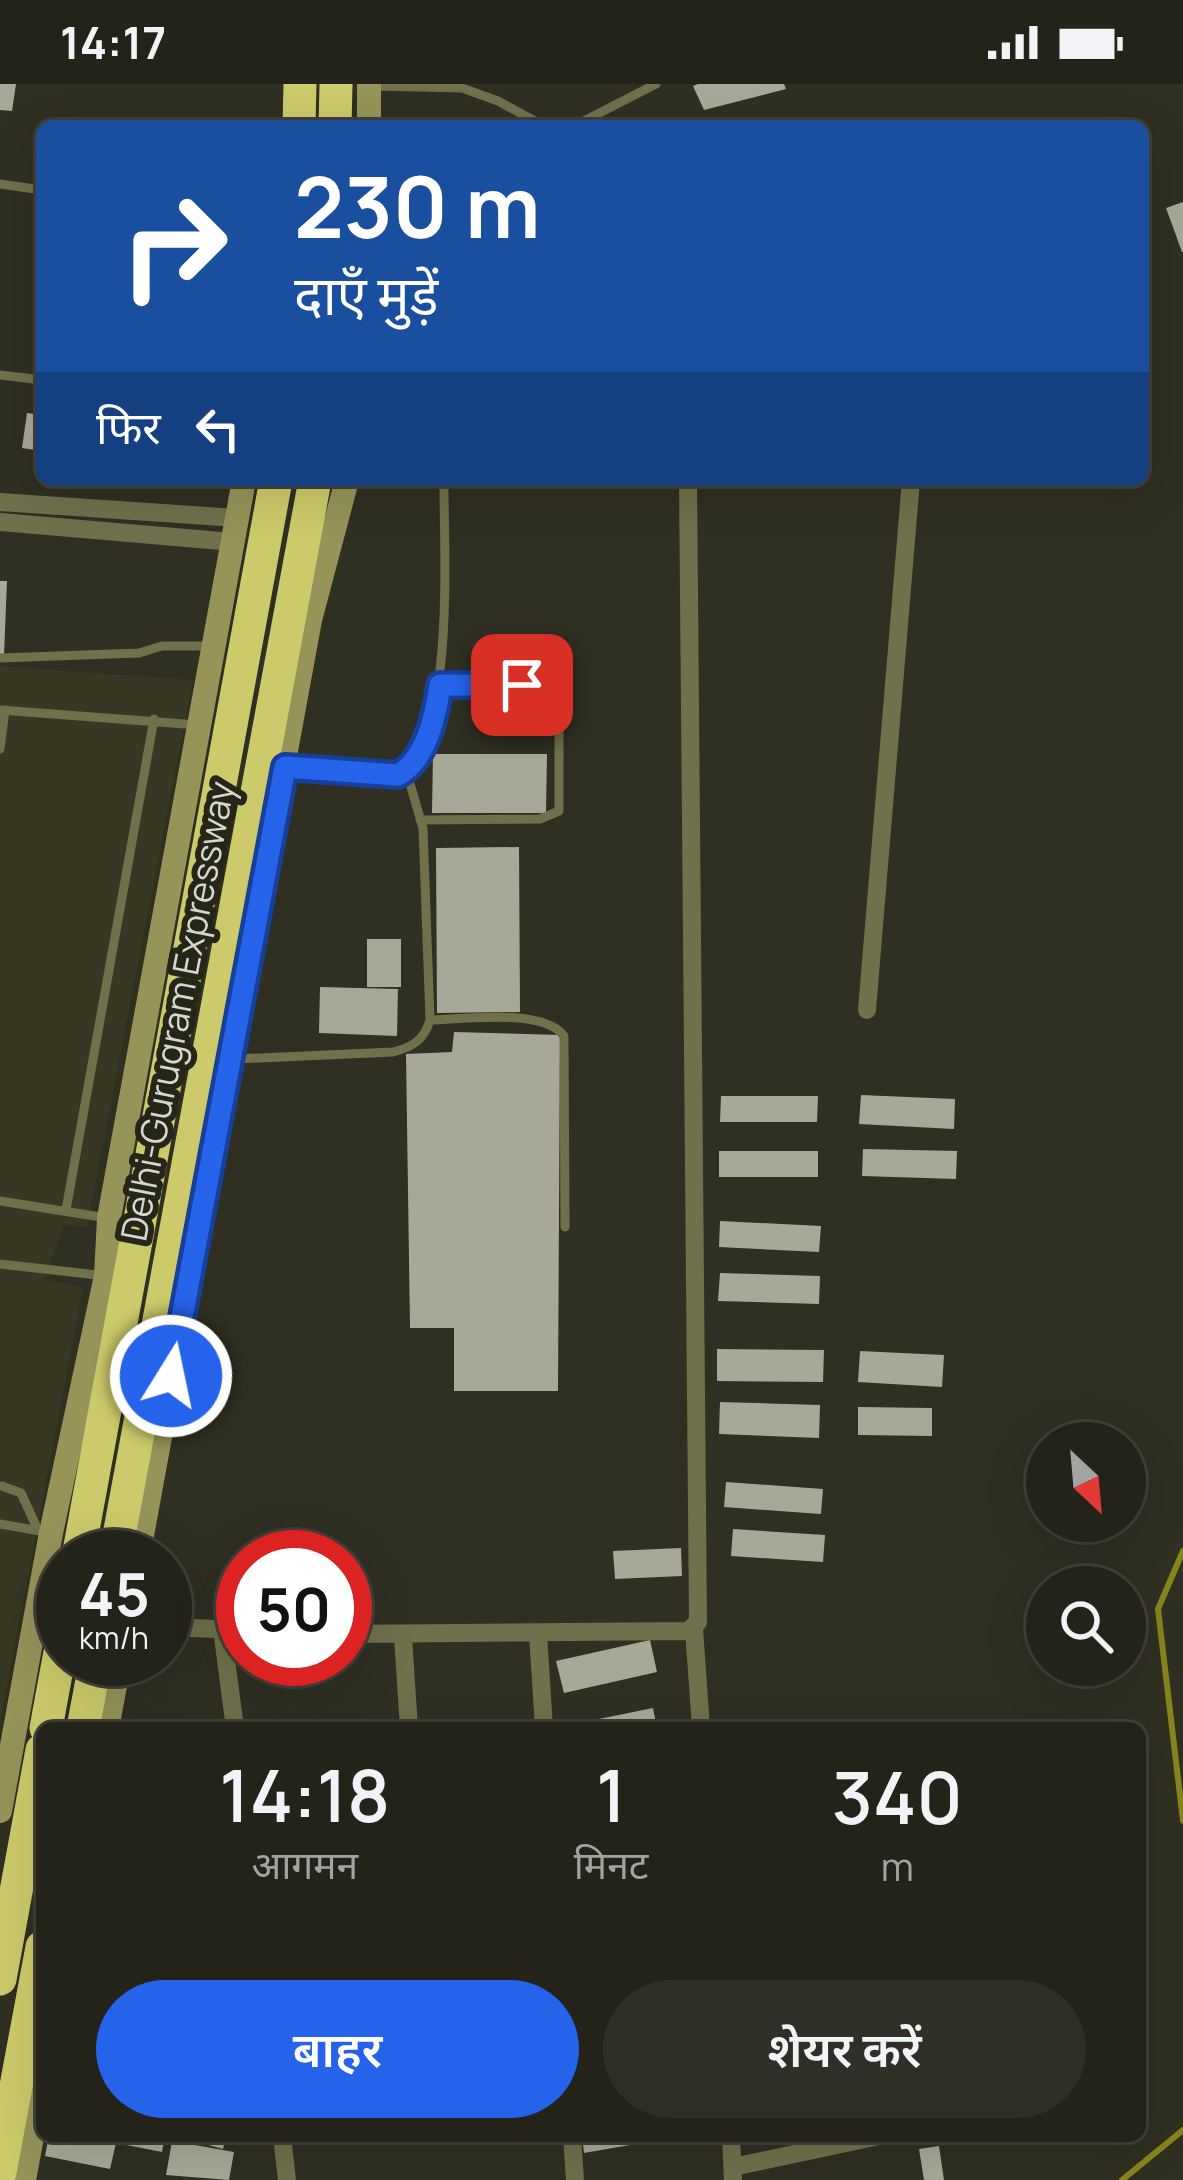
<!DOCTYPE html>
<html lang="hi">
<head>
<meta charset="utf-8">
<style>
  :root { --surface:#23231a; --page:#2f2f27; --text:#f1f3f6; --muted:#a3a4a2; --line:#404039; --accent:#2563eb }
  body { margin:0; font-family:Manrope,"Noto Sans Devanagari",sans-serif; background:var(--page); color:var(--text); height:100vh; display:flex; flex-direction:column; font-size:45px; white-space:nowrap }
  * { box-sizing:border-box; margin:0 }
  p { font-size:39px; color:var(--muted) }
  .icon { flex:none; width:66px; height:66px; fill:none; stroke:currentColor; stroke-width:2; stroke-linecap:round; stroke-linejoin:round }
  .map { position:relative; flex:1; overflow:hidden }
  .sheet { position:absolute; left:36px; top:1638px; width:1110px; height:420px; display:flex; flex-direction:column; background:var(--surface); border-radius:18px; box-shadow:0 12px 48px #0002,0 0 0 3px var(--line) }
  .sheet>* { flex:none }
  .hud { position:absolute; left:36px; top:36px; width:1113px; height:366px; border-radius:18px; box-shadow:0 12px 48px #0002,0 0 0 3px var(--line); background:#1a4fa0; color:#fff; overflow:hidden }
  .needle { width:78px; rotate:154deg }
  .controls { position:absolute; left:1026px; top:1338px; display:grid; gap:24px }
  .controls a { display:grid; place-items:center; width:120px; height:120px; border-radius:50%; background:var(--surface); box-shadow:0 12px 48px #0002,0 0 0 3px var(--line); font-size:60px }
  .speed { position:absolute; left:36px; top:1446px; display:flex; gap:24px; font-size:60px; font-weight:700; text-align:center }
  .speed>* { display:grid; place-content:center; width:156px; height:156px; border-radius:50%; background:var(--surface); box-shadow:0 12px 48px #0002,0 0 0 3px var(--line); line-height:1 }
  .speed small { font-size:30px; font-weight:400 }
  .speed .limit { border:18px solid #d22; background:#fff; color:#111 }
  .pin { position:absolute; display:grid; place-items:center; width:102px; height:102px; color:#fff; margin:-51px; border-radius:24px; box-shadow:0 6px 18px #0006 }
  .me { position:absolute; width:132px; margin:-66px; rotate:10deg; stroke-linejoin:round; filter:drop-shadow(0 0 9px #0008) }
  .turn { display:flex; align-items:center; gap:42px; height:252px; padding:0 60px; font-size:54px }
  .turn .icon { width:156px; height:156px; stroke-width:2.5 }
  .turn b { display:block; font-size:84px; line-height:102px }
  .then { display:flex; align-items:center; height:114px; padding:0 60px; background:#0003; gap:24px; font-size:45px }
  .eta { display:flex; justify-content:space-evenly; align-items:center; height:204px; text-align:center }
  .eta b { font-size:72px; font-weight:600; line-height:84px }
  .cta { display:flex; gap:24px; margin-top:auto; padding:24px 60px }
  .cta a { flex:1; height:138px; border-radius:72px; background:var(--accent); color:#fff; font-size:48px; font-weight:600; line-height:138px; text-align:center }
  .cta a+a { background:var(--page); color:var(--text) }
  .status { display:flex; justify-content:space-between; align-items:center; height:84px; padding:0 60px; background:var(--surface); direction:ltr }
  .status svg { height:33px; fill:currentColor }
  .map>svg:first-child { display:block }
  .built { fill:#383723 }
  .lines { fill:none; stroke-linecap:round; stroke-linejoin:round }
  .stream { stroke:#88841d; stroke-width:6 }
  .building { fill:#a8a898 }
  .service { stroke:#70704b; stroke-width:9 }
  .minor { stroke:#70704b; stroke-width:18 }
  .secondary { stroke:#969459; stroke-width:24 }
  .motorway { stroke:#cdca6b; stroke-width:33 }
  .route-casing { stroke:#184099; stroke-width:30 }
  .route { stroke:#2563eb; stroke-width:21 }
  .labels { text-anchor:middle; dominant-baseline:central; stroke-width:12; stroke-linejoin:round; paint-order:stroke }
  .street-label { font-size:36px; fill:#d7d7cf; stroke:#252518 }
</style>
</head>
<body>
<div class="status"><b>14:17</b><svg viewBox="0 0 49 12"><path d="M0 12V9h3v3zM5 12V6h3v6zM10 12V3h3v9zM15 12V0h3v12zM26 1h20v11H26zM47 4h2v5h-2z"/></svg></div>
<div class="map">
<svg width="1183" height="2096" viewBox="0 0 1183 2096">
  <rect width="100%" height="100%" fill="#2f2f22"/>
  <!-- built -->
  <path class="built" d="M 0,582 L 193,596 L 87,1143 L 64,1141 L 44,1195 L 83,1204 L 0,1639 Z"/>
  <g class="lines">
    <!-- stream -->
    <path class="stream" d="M 1183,1467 L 1158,1525 L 1183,1737
      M 1122,2096 L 1183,2046"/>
  </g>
  <!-- building -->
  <path class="building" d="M 0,0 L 16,0 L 12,27 L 0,26 Z
    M 698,0 L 784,0 L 786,5 L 704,26 L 693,2 Z
    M 1183,118 L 1183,168 L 1182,168 L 1166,124 Z
    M 27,329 L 42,331 L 42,367 L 22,364 Z
    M 0,497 L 7,497 L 4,572 L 0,572 Z
    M 433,670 L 547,670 L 546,729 L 432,729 Z
    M 519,763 L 520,928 L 437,929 L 436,764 Z
    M 367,855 L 401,855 L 401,903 L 367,903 Z
    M 320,903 L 398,905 L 397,952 L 319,949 Z
    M 454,948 L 560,951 L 558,1307 L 454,1307 L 454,1244 L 410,1244 L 406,970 L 452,968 Z
    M 861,1011 L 955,1015 L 954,1045 L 859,1040 Z
    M 721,1012 L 818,1012 L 817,1038 L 720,1038 Z
    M 863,1065 L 957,1067 L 956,1095 L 862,1092 Z
    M 719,1067 L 818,1067 L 818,1093 L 719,1093 Z
    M 720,1137 L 821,1142 L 819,1168 L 719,1163 Z
    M 720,1189 L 820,1192 L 819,1220 L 718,1217 Z
    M 717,1265 L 824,1266 L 823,1298 L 717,1297 Z
    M 860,1267 L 944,1271 L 942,1303 L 858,1298 Z
    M 720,1318 L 820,1321 L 819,1354 L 719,1350 Z
    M 858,1323 L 932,1324 L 932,1352 L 858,1351 Z
    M 726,1398 L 823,1405 L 821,1430 L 724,1423 Z
    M 733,1445 L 825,1451 L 823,1478 L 731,1472 Z
    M 681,1464 L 682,1492 L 615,1495 L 613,1467 Z
    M 650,1556 L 657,1588 L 564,1609 L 556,1577 Z
    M 653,1624 L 657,1644 L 565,1644 L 564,1642 Z
    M 49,2052 L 109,2059 L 110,2052 L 165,2052 L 162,2068 L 116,2059 L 110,2085 L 45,2072 Z
    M 175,2052 L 226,2052 L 223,2065 Z
    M 582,2052 L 670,2052 L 670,2054 L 584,2069 Z
    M 172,2057 L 234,2068 L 229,2096 L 166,2091 Z
    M 939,2062 L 944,2096 L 924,2096 L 919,2065 Z"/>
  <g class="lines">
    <!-- service -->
    <path class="service" d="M 373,2 L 462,4 L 498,17 L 544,42
      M 574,42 L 656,0
      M 0,100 L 42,106
      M 0,291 L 42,296
      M 0,574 L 139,569 L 162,562 L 208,562
      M 440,601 L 522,601
      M 0,626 L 198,641
      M 0,665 L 5,626
      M 285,683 L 390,693 C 459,672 443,458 444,396
      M 420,736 L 540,735 L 559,727 L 559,603
      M 430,936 C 463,935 544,924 564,952 L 565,1143
      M 235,975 L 393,968 C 413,963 424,956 430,936 L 423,744 L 406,686
      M 0,1117 L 107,1134
      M 66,1126 L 154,635
      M 0,1180 L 106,1192
      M 2,1402 L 21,1409 L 38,1446
      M 0,1440 L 40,1447"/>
    <!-- minor -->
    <path class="minor" d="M 0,418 L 237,434
      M 0,438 L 233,458
      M 867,926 L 911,396
      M 165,1543 L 243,1546
      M 222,1545 L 235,1644
      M 694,1545 L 701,1644
      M 345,1550 L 688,1547 L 698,1538 L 688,396
      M 538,1550 L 544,1644
      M 403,1553 L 409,1644
      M 282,2052 L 287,2096
      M 572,2052 L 575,2096
      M 731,2052 L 733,2096
      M 733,2083 L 879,2052"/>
    <!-- secondary -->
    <path class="secondary" d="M 369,0 L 369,42
      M 138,1473 L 310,536 L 347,396
      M 107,1644 L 120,1575
      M 0,1727 L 51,1449 L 106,1192 L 109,1134 L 244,396
      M 24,2096 L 42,1999"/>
    <!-- motorway -->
    <path class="motorway" d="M 299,42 L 300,0
      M 335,42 L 336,0
      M 78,1473 L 276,396
      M 115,1473 L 315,396
      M 46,1644 L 63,1552
      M 83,1644 L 96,1575
      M 0,1895 L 42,1666
      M 0,2088 L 42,1863"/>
  </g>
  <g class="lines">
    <!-- route casing -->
    <g class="route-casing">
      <path id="route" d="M 171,1292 L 285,683 L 398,691 C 426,676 436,630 440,601 L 522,601"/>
    </g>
    <!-- route -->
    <use href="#route" class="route"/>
  </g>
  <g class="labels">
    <!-- street labels -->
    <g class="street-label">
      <text transform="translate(177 927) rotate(-79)">Delhi-Gurugram Expressway</text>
    </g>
  </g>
</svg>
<div class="controls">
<a><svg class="needle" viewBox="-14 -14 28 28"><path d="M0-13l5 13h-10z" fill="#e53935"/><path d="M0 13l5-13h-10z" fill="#a3a4a2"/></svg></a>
<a><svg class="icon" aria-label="search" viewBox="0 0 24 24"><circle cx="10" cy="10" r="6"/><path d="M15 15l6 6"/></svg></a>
</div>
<div class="speed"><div>45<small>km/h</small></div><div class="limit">50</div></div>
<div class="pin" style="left:522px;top:601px;background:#d93025"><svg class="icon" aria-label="arrive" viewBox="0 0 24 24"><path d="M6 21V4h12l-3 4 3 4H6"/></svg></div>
<svg class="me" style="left:171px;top:1292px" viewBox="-20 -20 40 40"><circle r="17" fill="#2563eb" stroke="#fff" stroke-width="3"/><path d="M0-11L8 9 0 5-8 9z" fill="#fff"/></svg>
<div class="hud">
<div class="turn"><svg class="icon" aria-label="right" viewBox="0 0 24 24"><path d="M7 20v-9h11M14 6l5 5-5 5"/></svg><div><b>230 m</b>दाएँ मुड़ें</div></div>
<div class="then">फिर<svg class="icon" aria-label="left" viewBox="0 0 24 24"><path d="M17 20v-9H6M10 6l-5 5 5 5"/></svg></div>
</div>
<section class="sheet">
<div class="eta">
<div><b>14:18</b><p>आगमन</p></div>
<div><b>1</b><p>मिनट</p></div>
<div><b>340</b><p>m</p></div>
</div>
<div class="cta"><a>बाहर</a><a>शेयर करें</a></div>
</section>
</div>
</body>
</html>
